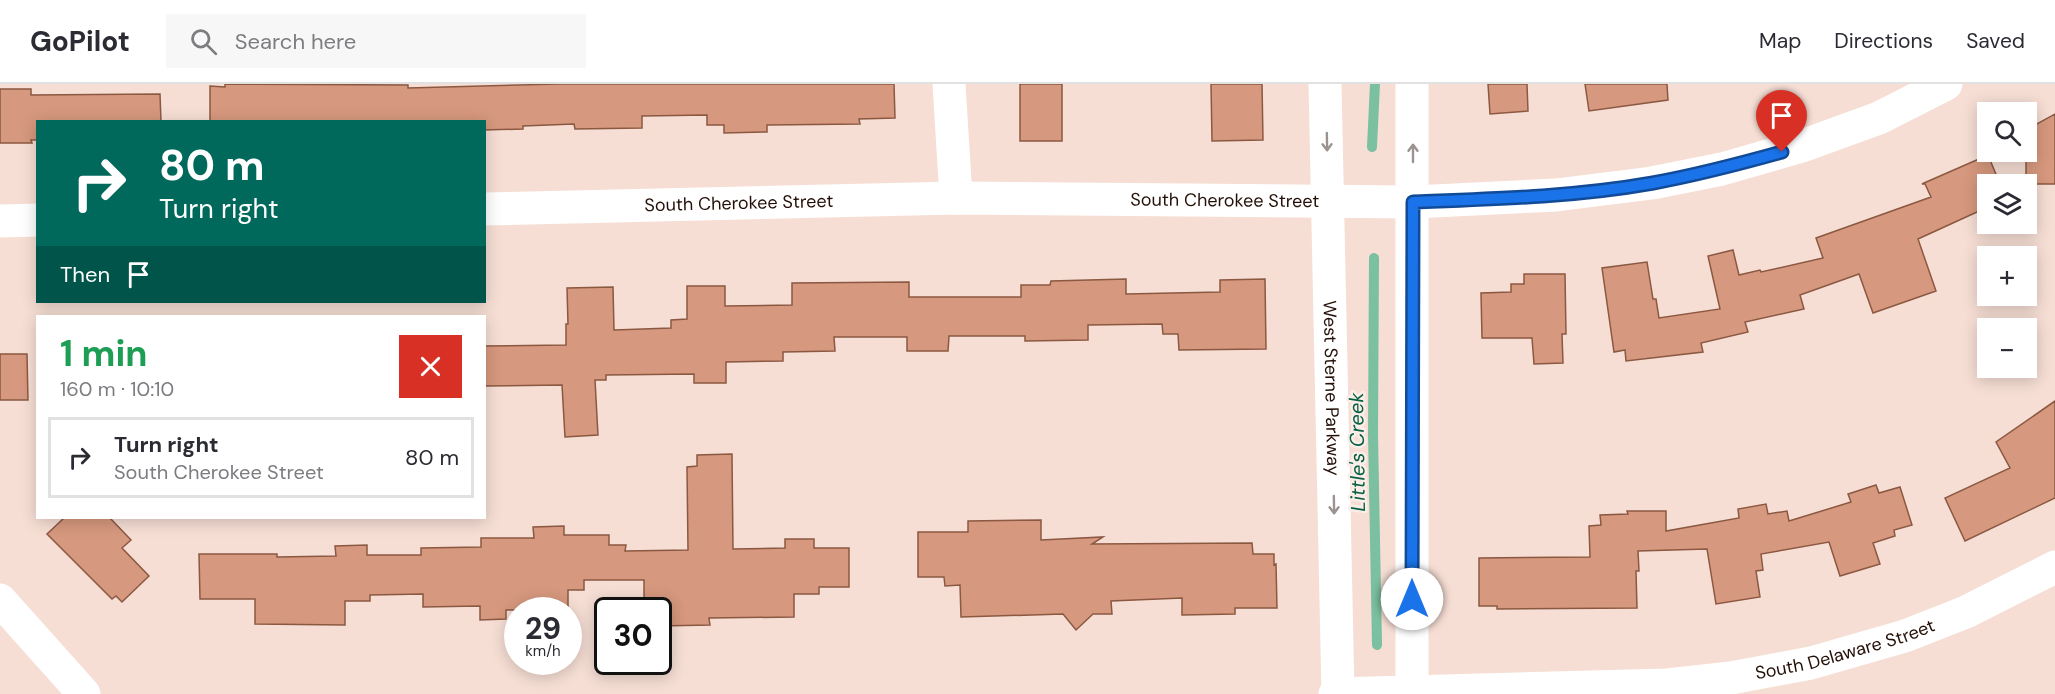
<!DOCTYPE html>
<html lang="en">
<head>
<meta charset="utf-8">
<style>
  :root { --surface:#fff; --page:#f7f7f7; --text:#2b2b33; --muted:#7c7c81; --line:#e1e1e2 }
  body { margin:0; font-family:"DM Sans",sans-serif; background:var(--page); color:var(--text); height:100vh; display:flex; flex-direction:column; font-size:22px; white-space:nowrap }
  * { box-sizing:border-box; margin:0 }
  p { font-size:20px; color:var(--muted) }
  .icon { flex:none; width:33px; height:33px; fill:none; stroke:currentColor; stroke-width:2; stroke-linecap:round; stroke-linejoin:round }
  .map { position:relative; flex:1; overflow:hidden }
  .details { position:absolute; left:36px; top:231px; width:450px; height:204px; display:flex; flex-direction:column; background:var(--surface); border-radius:0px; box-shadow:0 3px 15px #0003 }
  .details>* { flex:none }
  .banner { position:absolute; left:36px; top:36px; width:450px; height:183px; border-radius:0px; box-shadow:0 3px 15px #0003; background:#00695c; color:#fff; overflow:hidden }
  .buttons { position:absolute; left:1977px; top:18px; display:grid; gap:12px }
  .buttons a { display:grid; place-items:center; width:60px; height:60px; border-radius:0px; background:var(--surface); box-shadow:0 3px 15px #0003; font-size:30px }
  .speed { position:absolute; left:504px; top:513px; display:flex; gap:12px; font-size:30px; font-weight:700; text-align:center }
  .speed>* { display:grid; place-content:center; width:78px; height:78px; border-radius:50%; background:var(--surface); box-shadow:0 3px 15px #0003; line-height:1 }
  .speed small { font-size:15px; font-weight:400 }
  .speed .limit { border:3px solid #111; border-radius:9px; background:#fff; color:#111 }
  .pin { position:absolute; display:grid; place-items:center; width:51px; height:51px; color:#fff; margin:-62px -26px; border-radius:50% 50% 50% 0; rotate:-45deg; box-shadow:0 0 6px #0007 }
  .pin .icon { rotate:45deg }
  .me { position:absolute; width:66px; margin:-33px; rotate:0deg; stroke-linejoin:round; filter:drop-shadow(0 0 4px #0008) }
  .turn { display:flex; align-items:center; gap:21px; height:126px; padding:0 24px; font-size:27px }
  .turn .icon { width:78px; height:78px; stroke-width:2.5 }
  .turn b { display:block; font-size:42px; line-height:51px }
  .then { display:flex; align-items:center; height:57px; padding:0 24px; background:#0003; gap:12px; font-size:22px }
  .round { display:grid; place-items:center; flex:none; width:63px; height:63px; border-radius:0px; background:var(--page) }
  .headline { display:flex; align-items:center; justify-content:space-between; height:102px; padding:0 24px }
  h1 { font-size:36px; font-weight:700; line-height:45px; color:#1e9e55 }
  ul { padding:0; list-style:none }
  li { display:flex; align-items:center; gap:18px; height:81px; margin:0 12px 9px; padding:0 12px; border:3px solid var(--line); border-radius:0px }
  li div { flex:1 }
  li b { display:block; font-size:22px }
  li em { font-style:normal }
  header { display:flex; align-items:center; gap:36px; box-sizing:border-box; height:84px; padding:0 30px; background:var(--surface); border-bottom:2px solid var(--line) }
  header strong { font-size:28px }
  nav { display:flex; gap:33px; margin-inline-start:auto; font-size:21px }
  .search { width:420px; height:54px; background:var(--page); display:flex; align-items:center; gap:15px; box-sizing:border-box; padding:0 21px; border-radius:0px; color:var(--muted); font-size:22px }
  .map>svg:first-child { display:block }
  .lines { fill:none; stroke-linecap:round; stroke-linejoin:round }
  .stream { stroke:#7bc0a0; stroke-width:10 }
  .building { fill:#d6987e; stroke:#8b5842; stroke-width:1.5 }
  .minor { stroke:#fff; stroke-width:33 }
  .oneway { stroke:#9c9390 }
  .route-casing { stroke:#114b97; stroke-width:15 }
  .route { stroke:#1a73e8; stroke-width:10 }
  .labels { text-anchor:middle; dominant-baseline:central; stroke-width:5; stroke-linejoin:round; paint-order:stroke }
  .street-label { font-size:18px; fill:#241008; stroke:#fbeee9 }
  .water-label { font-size:20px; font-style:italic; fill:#066043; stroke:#fbeee9 }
</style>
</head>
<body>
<header>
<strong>GoPilot</strong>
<div class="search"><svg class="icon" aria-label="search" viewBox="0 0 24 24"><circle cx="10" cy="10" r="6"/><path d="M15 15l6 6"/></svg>Search here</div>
<nav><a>Map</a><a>Directions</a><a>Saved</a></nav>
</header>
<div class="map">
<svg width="2055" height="610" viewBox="0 0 2055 610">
  <rect width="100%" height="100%" fill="#f6ded4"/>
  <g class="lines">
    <!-- stream -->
    <path class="stream" d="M 1372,63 L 1375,0
      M 1374,174 L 1373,350 L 1377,561"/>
  </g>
  <!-- building -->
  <path class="building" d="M 225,0 L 408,1 L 408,4 L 558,0 L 894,0 L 895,34 L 859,35 L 860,40 L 767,41 L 767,48 L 724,49 L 724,41 L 707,41 L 707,31 L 642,32 L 642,44 L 575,45 L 574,40 L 523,42 L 523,45 L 484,46 L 484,38 L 210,38 L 210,2 L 225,3 Z
    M 1020,0 L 1062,0 L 1062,57 L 1020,57 Z
    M 1211,0 L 1262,0 L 1263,56 L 1212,57 Z
    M 1488,0 L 1527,0 L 1528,27 L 1490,30 Z
    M 1585,0 L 1667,0 L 1668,16 L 1589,27 Z
    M 0,5 L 31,5 L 31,11 L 160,10 L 161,38 L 38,38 L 38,56 L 31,56 L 32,59 L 0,59 Z
    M 2055,30 L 2055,100 L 2026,100 L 2026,46 Z
    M 1988,71 L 2000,100 L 1988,100 L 1988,123 L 1918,155 L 1936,207 L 1873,229 L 1859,190 L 1800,211 L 1804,225 L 1745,238 L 1748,248 L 1701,259 L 1703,268 L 1626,277 L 1625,266 L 1614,268 L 1602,184 L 1647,178 L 1653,215 L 1656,215 L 1659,234 L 1720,225 L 1708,172 L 1733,166 L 1739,191 L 1760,186 L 1761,188 L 1823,174 L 1816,154 L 1931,113 L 1925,100 L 1922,100 L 1924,99 Z
    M 1524,190 L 1565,190 L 1566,250 L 1562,250 L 1563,279 L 1534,280 L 1532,254 L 1482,254 L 1481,209 L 1511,208 L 1511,200 L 1524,200 Z
    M 1126,195 L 1126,210 L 1220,208 L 1220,196 L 1265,195 L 1266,265 L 1179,266 L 1178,250 L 1163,250 L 1162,240 L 1088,241 L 1088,256 L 1025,257 L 1025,252 L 949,252 L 948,267 L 907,267 L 907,253 L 834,253 L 835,267 L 783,268 L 783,277 L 726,278 L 726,299 L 694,299 L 694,290 L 606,291 L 606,296 L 595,296 L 598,351 L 565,353 L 562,301 L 484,302 L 484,262 L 566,261 L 566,240 L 568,240 L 567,204 L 613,203 L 614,246 L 671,244 L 671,236 L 687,235 L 687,202 L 725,202 L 725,222 L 792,221 L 792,199 L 909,198 L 909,213 L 1021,213 L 1021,201 L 1050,201 L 1051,197 Z
    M 0,270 L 27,270 L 28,316 L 0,316 Z
    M 2055,317 L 2055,414 L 1965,457 L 1945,414 L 2010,384 L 1996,358 Z
    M 732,370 L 733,465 L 785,464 L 785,455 L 814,455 L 814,464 L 849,464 L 849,503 L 819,503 L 819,510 L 794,510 L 794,533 L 709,534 L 710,541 L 658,542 L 658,526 L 644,526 L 644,496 L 584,496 L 584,506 L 568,506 L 568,526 L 506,526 L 506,535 L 480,536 L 480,522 L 423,523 L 423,510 L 370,511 L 370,517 L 345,517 L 345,541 L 255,540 L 255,515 L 200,515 L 199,470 L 277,470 L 277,473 L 336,472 L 335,462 L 367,461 L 367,471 L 421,471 L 421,464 L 481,463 L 481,454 L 534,454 L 533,443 L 564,442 L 564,451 L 609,451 L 609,461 L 626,461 L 625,467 L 688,466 L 687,383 L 697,382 L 697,371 Z
    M 1876,401 L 1879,409 L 1900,403 L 1912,441 L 1894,446 L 1895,452 L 1873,459 L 1880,480 L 1840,492 L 1829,458 L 1761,470 L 1763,486 L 1756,487 L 1760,513 L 1716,520 L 1707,465 L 1638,467 L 1639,487 L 1636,487 L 1637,524 L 1497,525 L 1497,522 L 1479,522 L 1479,474 L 1590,473 L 1589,442 L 1601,441 L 1600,431 L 1628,430 L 1627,427 L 1666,427 L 1666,447 L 1739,434 L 1738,425 L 1766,420 L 1768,430 L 1787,427 L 1789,437 L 1851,418 L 1848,410 Z
    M 64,434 L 110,434 L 131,456 L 122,464 L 149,492 L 122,518 L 116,512 L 112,515 L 47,450 Z
    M 1041,436 L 1041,456 L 1103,453 L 1092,460 L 1252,459 L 1253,470 L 1274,470 L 1274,481 L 1276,480 L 1277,524 L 1235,524 L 1235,530 L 1182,531 L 1182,514 L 1111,517 L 1112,530 L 1093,530 L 1076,546 L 1063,530 L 961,533 L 960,501 L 945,502 L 944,493 L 918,493 L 918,448 L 968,448 L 968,437 Z"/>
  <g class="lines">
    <!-- minor -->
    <g class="minor">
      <path d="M 949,0 L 956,114"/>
      <path id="s1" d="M 1325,0 L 1338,610"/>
      <path id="s2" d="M 484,125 L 956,114 L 1413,118 L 1556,111 L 1652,99 L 1722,85 L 1802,62 L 1879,34 L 1946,0"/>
      <path d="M 0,137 L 38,136"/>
      <path d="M 0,516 L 84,610"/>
      <path id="s3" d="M 1335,610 L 1667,601 L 1731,594 L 1811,579 L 1905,552 L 1966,528 L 2055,483"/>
      <path d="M 1412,610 L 1412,0"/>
    </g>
  </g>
  <!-- one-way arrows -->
  <defs><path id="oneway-shaft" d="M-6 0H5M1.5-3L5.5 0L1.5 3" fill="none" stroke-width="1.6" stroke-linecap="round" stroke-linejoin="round" transform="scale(1.5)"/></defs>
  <g class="oneway">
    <use href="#oneway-shaft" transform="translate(1327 58) rotate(89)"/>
    <use href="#oneway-shaft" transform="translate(1413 69) rotate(-90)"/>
    <use href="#oneway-shaft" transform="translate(1334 421) rotate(89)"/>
  </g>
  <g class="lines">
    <!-- route casing -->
    <g class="route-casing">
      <path id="route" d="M 1412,515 L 1413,118 C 1493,115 1574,113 1653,99 C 1697,91 1739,80 1782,68"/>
    </g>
    <!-- route -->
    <use href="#route" class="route"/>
  </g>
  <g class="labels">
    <!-- street labels -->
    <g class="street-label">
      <text stroke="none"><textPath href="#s2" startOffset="741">South Cherokee Street</textPath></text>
      <text stroke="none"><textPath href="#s2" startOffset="255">South Cherokee Street</textPath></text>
      <text stroke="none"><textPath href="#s1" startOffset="304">West Sterne Parkway</textPath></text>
      <text stroke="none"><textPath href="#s3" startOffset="514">South Delaware Street</textPath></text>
    </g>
    <!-- water labels -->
    <g class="water-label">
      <text transform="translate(1357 368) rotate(-91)">Little's Creek</text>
    </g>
  </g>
</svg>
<div class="buttons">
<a><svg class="icon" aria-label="search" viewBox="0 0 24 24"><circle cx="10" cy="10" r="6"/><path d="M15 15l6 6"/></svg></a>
<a><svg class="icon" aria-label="layers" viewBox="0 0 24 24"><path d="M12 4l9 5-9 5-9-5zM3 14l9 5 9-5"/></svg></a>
<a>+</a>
<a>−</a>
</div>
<div class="speed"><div>29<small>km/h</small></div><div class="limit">30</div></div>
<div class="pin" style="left:1782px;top:68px;background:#d93025"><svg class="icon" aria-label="arrive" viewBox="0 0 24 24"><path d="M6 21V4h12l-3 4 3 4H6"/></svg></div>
<svg class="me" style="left:1412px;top:515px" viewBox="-20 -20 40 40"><circle r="19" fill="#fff"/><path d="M0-13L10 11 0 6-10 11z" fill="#1a73e8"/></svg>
<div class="banner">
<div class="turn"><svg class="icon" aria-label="right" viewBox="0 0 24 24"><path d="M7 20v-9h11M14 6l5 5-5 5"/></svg><div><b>80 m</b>Turn right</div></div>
<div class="then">Then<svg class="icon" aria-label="arrive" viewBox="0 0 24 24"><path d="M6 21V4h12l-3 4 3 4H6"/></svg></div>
</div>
<section class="details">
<div class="headline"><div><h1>1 min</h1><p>160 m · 10:10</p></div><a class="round" style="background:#d93025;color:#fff"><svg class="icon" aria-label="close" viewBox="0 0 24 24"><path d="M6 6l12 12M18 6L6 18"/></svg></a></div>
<ul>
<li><svg class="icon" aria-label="right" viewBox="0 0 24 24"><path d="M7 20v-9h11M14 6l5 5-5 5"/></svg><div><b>Turn right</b><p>South Cherokee Street</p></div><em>80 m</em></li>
</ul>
</section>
</div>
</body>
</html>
